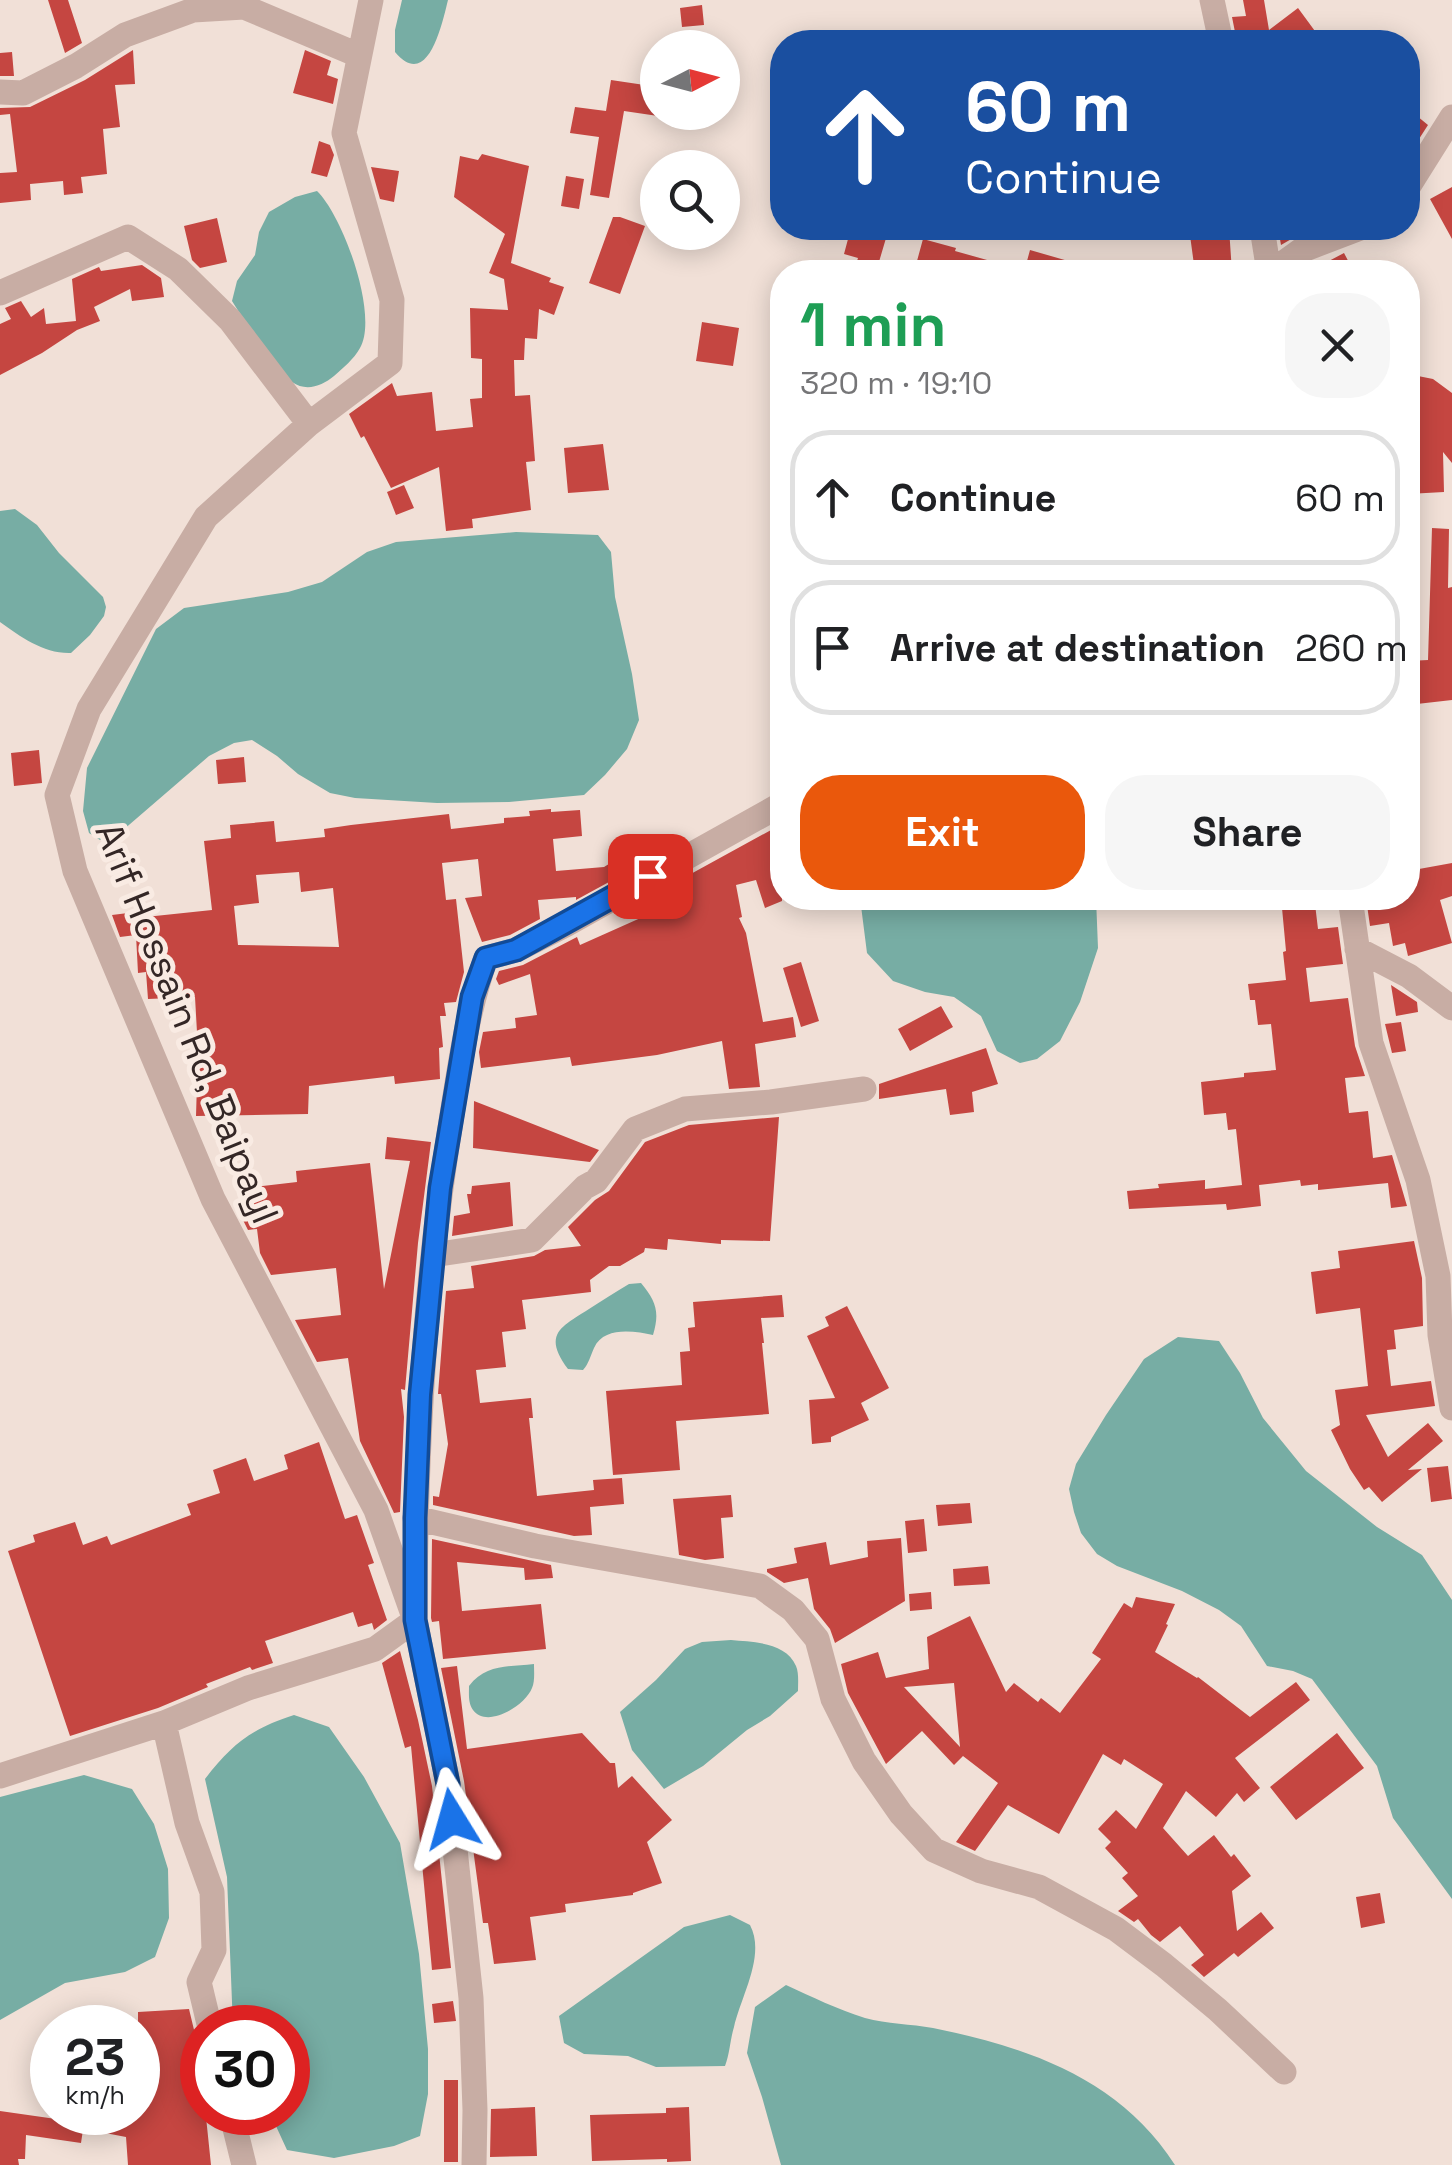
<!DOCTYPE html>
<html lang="en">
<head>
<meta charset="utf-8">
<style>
  :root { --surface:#fff; --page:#f6f6f6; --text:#202124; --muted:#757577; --line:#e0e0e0; --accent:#ea580c }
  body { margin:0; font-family:"Space Grotesk",sans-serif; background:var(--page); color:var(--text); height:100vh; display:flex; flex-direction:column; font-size:38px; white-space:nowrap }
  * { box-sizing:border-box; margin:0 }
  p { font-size:32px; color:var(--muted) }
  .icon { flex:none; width:55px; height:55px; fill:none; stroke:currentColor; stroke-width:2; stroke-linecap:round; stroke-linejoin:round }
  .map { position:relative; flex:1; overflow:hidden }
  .drawer { position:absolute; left:770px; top:260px; width:650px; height:650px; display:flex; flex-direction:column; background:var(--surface); border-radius:40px; box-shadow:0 5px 25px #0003 }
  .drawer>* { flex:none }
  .top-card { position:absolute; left:770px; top:30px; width:650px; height:210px; border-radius:40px; box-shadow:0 5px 25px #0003; background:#1a4fa0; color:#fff; overflow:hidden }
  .needle { width:65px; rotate:84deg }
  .controls { position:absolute; left:640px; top:30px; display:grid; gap:20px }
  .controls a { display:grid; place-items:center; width:100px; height:100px; border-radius:50%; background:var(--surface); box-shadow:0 5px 25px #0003; font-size:50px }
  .speed { position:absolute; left:30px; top:2005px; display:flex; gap:20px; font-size:50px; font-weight:700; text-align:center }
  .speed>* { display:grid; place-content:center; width:130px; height:130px; border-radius:50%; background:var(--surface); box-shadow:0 5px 25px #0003; line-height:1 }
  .speed small { font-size:25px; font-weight:400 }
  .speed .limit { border:15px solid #d22; background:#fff; color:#111 }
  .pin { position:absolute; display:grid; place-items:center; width:85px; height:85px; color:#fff; margin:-42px; border-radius:20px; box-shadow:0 5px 15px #0006 }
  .me { position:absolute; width:110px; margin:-55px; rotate:352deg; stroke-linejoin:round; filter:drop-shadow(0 0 8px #0008) }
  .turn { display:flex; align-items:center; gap:35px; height:210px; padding:0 30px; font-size:45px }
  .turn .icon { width:130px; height:130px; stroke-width:2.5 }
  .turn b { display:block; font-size:70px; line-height:85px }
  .round { display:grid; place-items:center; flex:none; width:105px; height:105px; border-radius:40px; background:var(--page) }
  .headline { display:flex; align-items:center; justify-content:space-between; height:170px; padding:0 30px }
  h1 { font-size:60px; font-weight:800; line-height:75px; color:#1e9e55 }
  .primary-button { display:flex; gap:20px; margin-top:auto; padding:20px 30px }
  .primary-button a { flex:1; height:115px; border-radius:40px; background:var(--accent); color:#fff; font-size:40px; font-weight:800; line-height:115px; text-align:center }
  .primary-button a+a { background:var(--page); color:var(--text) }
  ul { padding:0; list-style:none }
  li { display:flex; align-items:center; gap:30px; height:135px; margin:0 20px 15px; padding:0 10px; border:5px solid var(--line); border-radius:40px }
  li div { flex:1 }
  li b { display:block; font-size:38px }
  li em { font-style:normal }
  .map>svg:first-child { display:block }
  .water { fill:#77ada4 }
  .building { fill:#c54641; fill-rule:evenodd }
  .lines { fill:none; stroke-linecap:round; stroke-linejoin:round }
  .minor { stroke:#c8ada4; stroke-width:25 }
  .route-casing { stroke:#114b97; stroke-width:25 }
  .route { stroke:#1a73e8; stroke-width:18 }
  .labels { text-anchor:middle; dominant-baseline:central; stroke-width:10; stroke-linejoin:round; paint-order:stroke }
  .street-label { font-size:38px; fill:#342726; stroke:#f9ebe3 }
</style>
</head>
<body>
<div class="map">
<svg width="1452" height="2165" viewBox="0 0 1452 2165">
  <rect width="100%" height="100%" fill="#f1e0d7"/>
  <!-- water -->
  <path class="water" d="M 402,0 L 448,0 C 442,24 428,91 395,52 L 395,30 Z
    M 317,191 C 343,216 379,315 360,348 C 354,359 343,368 334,376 C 322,386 306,392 292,382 C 286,378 281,369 277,364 C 261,343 246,324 232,301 L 237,281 L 255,255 L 259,232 L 269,212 L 295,197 Z
    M 995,228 L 1052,228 C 1032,248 1018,238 995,228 Z
    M 15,509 L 37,525 L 59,553 L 103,597 L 106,607 L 104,616 L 90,635 L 71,653 C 44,654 21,637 0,622 L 0,511 Z
    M 516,532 L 598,535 L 611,552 L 615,597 L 632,674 L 639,720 L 627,749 L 605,775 L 584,795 L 509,802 L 437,803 L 355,798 L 330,793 L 298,774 L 277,756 L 252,740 L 234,743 L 209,756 L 115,837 L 100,840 L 89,833 L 83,811 L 87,768 L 156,629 L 184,608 L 288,592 L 322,582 L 367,552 L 396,542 Z
    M 860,898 L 1096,898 L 1098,948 L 1080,1002 L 1060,1041 L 1037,1059 L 1020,1063 L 997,1051 L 981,1016 L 954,997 L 925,992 L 893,981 L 867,953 Z
    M 641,1283 C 656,1301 660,1312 653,1335 C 634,1331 604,1326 594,1348 C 590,1357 589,1363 583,1370 L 568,1369 C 542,1334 561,1327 589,1309 C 602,1301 615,1292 629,1284 Z
    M 1178,1337 L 1219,1341 L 1240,1373 L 1263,1418 L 1306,1471 L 1377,1527 L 1422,1555 L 1452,1600 L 1452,1899 L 1393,1818 L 1377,1766 L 1312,1679 L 1293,1671 L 1267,1666 L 1241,1626 L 1219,1610 L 1182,1591 L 1117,1566 L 1097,1554 L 1081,1533 L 1074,1512 L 1069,1489 L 1076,1464 L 1106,1415 L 1144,1359 Z
    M 731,1640 C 753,1642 786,1642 796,1666 C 799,1673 798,1683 798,1691 L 770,1716 L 747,1730 L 703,1766 L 664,1789 L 632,1750 L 620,1712 L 656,1680 L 685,1649 L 702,1642 Z
    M 534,1664 C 534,1671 535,1682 532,1688 C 525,1706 487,1729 473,1710 C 468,1703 469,1694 469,1686 C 486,1664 508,1667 534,1664 Z
    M 294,1715 L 329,1727 L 364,1777 L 400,1843 L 419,1954 L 428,2049 L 428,2094 L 420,2136 L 394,2146 L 334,2158 L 287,2150 L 270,2113 L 288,2112 L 288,2028 L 233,2027 L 227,1877 L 205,1779 C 232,1744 251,1729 294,1715 Z
    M 84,1775 L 132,1789 L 154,1824 L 168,1869 L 169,1918 L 155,1957 L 125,1972 L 65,1983 L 0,2020 L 0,1797 Z
    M 730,1915 L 750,1925 C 766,1955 741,1996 734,2027 C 730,2040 730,2053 725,2066 L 656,2067 L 628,2056 L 584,2054 L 564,2043 L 559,2016 L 684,1927 Z
    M 786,1985 C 812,1997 837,2009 865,2018 C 887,2024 911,2024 933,2028 C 1028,2047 1120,2079 1175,2165 L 781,2165 L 762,2097 L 747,2053 L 755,2007 Z"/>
  <!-- building -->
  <path class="building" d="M 48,0 L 68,0 L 82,43 L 65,53 Z
    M 1243,0 L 1264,0 L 1269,30 L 1298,8 L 1323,42 L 1237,42 L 1232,17 L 1246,16 Z
    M 702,5 L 704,25 L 682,27 L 680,8 Z
    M 133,50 L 135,84 L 115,85 L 120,127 L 103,129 L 107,174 L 81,177 L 83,193 L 64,195 L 63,181 L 30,184 L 31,200 L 0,203 L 0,173 L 17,172 L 10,114 L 0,115 L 0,108 L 30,107 L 85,80 Z
    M 305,50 L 331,61 L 327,75 L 338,79 L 333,104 L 293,93 Z
    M 12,52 L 14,76 L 0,76 L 0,53 Z
    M 611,80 L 658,87 L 658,116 L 624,111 L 609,198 L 590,195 L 599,137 L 570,133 L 575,107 L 606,111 Z
    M 1417,116 L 1428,125 L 1408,156 L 1408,127 Z
    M 319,141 L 330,145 L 334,155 L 327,177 L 311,173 Z
    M 482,154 L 529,166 L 511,263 L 551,278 L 549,282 L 564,287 L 554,315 L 539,309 L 537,339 L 525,338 L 524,360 L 514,360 L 515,396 L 530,395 L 535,461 L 526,462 L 531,510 L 472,519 L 473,528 L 446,531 L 439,467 L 391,488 L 364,436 L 361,438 L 349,414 L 392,383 L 397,396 L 432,392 L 436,431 L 473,427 L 470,399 L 482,398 L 482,359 L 471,358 L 470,308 L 508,310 L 504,279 L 489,273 L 505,234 L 454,197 L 460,156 L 478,160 Z
    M 371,167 L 399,171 L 394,202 L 380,199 Z
    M 566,176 L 584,179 L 579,209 L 561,206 Z
    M 1452,187 L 1452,239 L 1430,199 Z
    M 613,217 L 620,217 L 645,226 L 620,294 L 589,283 Z
    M 217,218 L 227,262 L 200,268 L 192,260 L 184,226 Z
    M 851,228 L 889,228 L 876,272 L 855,267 L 858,258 L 844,254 Z
    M 1189,228 L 1229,228 L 1232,272 L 1195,272 Z
    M 1278,228 L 1300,228 L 1300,234 L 1281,245 Z
    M 923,239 L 956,248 L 955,251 L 1012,267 L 1012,272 L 914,272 Z
    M 1030,250 L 1089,267 L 1088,272 L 1024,272 Z
    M 1344,253 L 1354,272 L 1308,272 Z
    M 142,265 L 161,278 L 164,297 L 132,301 L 130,289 L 94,307 L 100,321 L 77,330 L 42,353 L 0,375 L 0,324 L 11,319 L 5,308 L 21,301 L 31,317 L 44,308 L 46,324 L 76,321 L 72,279 L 99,267 L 101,271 Z
    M 702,322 L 739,328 L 733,366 L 696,361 Z
    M 1408,374 L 1433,379 L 1452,393 L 1452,463 L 1443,452 L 1444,492 L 1408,494 Z
    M 603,444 L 609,490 L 568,493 L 564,448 Z
    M 404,485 L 414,508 L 396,515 L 387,492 Z
    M 1432,528 L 1449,529 L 1448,588 L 1452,587 L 1452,700 L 1408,705 L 1408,661 L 1428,660 Z
    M 39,750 L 42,783 L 14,786 L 11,753 Z
    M 244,757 L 246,782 L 218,784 L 216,760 Z
    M 551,809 L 551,812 L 580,810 L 582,836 L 553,839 L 556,871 L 604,867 L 633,849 L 642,864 L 576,900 L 576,897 L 538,900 L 540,919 L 510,935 L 482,942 L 465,898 L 482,896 L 478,859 L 442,863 L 446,900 L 456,899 L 464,972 L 456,1002 L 444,1003 L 446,1016 L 440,1016 L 443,1047 L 439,1048 L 440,1079 L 395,1084 L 394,1076 L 309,1086 L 308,1114 L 196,1116 L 198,1050 L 195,997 L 148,999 L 146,972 L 138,973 L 136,935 L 120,937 L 112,915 L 136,912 L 136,918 L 212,910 L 204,841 L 231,838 L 230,825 L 274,821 L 276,842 L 325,837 L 324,829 L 351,825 L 449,814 L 451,829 L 504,823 L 504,818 L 530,816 L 529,811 ZM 299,872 L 301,892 L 333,888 L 339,947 L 238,945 L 234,906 L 259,903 L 256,875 Z
    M 782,824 L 782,901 L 765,908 L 756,880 L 736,885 L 742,917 L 739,918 L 746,933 L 763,1022 L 793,1017 L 796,1037 L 755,1044 L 760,1087 L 729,1089 L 722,1041 L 657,1055 L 572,1066 L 570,1057 L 481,1068 L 479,1052 L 483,1032 L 516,1028 L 515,1018 L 537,1015 L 530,974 L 499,985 L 496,979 L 499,971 L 523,965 L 577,937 L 580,945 L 692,895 L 647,898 Z
    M 1452,863 L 1452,896 L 1440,900 L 1452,943 L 1408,956 L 1405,943 L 1393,946 L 1389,923 L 1370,926 L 1366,898 L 1408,898 L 1408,871 Z
    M 1315,904 L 1318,929 L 1338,927 L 1343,964 L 1306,968 L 1310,1002 L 1348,998 L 1355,1046 L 1365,1076 L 1345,1078 L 1349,1113 L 1368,1111 L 1373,1158 L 1392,1155 L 1407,1206 L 1391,1208 L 1388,1183 L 1318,1190 L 1318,1184 L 1301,1186 L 1300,1180 L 1259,1185 L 1261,1206 L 1227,1210 L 1226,1204 L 1129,1209 L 1127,1191 L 1159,1188 L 1158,1184 L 1205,1180 L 1205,1189 L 1242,1185 L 1236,1129 L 1228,1130 L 1226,1113 L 1204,1115 L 1201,1082 L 1244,1077 L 1244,1073 L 1276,1070 L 1271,1024 L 1258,1025 L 1255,1000 L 1250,1000 L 1248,984 L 1286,980 L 1283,952 L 1286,951 L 1282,908 Z
    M 801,962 L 819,1021 L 801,1027 L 783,968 Z
    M 1391,985 L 1417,1002 L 1418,1012 L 1396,1016 Z
    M 941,1006 L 953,1027 L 910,1051 L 898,1029 Z
    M 1401,1022 L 1406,1051 L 1392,1053 L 1385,1024 Z
    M 986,1048 L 998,1084 L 972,1092 L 974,1112 L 950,1115 L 946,1089 L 879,1099 L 879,1084 Z
    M 474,1101 L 599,1150 L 590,1162 L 473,1148 Z
    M 779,1117 L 770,1241 L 721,1240 L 721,1244 L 668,1239 L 667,1250 L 645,1248 L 644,1252 L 620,1266 L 609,1266 L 590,1280 L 591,1292 L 522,1300 L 526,1329 L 502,1332 L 506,1367 L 476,1370 L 480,1403 L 531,1398 L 533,1418 L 529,1418 L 537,1496 L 594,1490 L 593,1480 L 622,1478 L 624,1504 L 590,1507 L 592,1535 L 574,1536 L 433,1505 L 433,1496 L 439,1497 L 448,1444 L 441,1394 L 438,1394 L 446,1291 L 474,1288 L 471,1266 L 534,1256 L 545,1250 L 581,1246 L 568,1227 L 595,1200 L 609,1191 L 645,1142 L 689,1125 Z
    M 387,1137 L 431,1142 L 418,1243 L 405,1390 L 401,1389 L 404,1417 L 400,1512 L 394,1513 L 360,1441 L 348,1358 L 317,1362 L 295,1320 L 341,1315 L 336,1268 L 271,1275 L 260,1253 L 257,1229 L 248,1230 L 242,1218 L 238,1189 L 297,1182 L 296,1171 L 370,1163 L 384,1289 L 410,1161 L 385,1159 Z
    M 510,1182 L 513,1226 L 452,1236 L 454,1216 L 470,1213 L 467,1194 L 471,1194 L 472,1186 Z
    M 1414,1241 L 1422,1278 L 1423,1326 L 1394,1330 L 1396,1349 L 1387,1350 L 1391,1386 L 1431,1381 L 1435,1406 L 1366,1415 L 1388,1457 L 1428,1423 L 1443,1441 L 1408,1470 L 1422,1469 L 1382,1502 L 1369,1487 L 1364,1490 L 1350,1469 L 1331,1430 L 1340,1425 L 1335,1390 L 1368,1386 L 1360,1308 L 1316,1314 L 1311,1272 L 1340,1268 L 1338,1251 Z
    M 782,1295 L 784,1317 L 761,1318 L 764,1343 L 762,1343 L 769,1414 L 676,1421 L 680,1470 L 613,1475 L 606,1391 L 682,1385 L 680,1352 L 690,1351 L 688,1328 L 695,1327 L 693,1302 Z
    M 847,1306 L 889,1388 L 861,1403 L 869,1420 L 831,1437 L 831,1442 L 812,1444 L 809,1400 L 835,1398 L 807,1336 L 829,1326 L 825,1317 Z
    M 319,1442 L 345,1519 L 357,1515 L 374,1563 L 368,1565 L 387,1620 L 374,1630 L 372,1623 L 358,1627 L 353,1612 L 265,1641 L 273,1663 L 252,1670 L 250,1667 L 206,1684 L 208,1687 L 158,1708 L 70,1736 L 8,1551 L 35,1542 L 33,1535 L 75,1522 L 83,1545 L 107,1536 L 111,1545 L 191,1515 L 187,1504 L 220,1493 L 213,1470 L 246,1458 L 254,1481 L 288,1469 L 284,1455 Z
    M 1448,1466 L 1452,1499 L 1431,1502 L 1427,1468 Z
    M 731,1495 L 733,1517 L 721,1518 L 724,1558 L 705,1560 L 679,1555 L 673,1499 Z
    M 970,1503 L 972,1523 L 938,1526 L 936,1505 Z
    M 924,1519 L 927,1551 L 908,1553 L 905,1521 Z
    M 901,1538 L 905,1601 L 835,1643 L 830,1629 L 814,1609 L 808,1578 L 784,1583 L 767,1572 L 767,1569 L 797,1563 L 794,1548 L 826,1542 L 830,1565 L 868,1557 L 867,1541 Z
    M 432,1539 L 551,1565 L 553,1578 L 525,1580 L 524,1568 L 457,1562 L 462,1611 L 541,1604 L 546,1649 L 443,1659 L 439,1621 L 432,1622 L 431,1618 Z
    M 988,1566 L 990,1584 L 954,1586 L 953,1569 Z
    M 931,1592 L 932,1609 L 910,1611 L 909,1594 Z
    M 1136,1597 L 1175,1604 L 1166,1624 L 1168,1625 L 1155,1652 L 1197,1678 L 1198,1677 L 1250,1717 L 1296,1682 L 1310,1700 L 1235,1758 L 1260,1788 L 1244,1802 L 1237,1793 L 1216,1817 L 1186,1791 L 1163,1828 L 1188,1856 L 1214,1835 L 1231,1857 L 1234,1854 L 1251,1876 L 1232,1891 L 1237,1931 L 1261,1912 L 1274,1928 L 1238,1957 L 1234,1953 L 1204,1977 L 1191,1965 L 1204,1955 L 1180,1926 L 1160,1942 L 1151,1935 L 1138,1919 L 1134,1922 L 1118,1911 L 1138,1896 L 1122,1878 L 1128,1873 L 1105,1848 L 1111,1842 L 1098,1829 L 1116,1810 L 1136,1829 L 1163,1784 L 1124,1759 L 1121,1765 L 1103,1754 L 1059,1834 L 1008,1805 L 975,1851 L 956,1842 L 998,1783 L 963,1756 L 954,1765 L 922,1731 L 886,1764 L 848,1693 L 841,1664 L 878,1652 L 886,1678 L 929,1669 L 927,1637 L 970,1616 L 1006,1692 L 1014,1683 L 1038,1702 L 1041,1698 L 1060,1713 L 1101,1659 L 1092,1653 L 1124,1603 L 1132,1608 ZM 954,1683 L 960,1747 L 904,1687 Z
    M 400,1651 L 418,1720 L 432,1786 L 451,1968 L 432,1970 L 411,1746 L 405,1748 L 382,1663 Z
    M 457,1666 L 467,1749 L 582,1733 L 610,1763 L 615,1763 L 618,1788 L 632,1776 L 672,1820 L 647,1842 L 662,1883 L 633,1893 L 633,1895 L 565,1904 L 566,1912 L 530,1917 L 536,1960 L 494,1964 L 488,1923 L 483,1923 L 464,1781 L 441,1668 Z
    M 1337,1733 L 1364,1768 L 1296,1820 L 1270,1787 Z
    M 1380,1893 L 1385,1923 L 1361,1928 L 1356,1897 Z
    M 453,2001 L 456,2021 L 434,2023 L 432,2004 Z
    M 189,2009 L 195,2034 L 200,2091 L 202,2091 L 202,2112 L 206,2117 L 211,2165 L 128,2165 L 126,2137 L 100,2132 L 104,2112 L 138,2112 L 138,2012 Z
    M 444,2080 L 458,2080 L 458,2162 L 444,2162 Z
    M 535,2107 L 537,2156 L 490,2157 L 491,2109 Z
    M 689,2107 L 691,2161 L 667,2162 L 667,2159 L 592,2161 L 590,2115 L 666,2113 L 666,2108 Z
    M 0,2111 L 84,2123 L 81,2143 L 26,2135 L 25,2159 L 18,2159 L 19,2165 L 0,2165 Z"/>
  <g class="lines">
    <!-- minor -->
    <path class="minor" d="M 371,0 L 344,133 L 392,300 L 390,363 L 309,424 L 206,517 L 89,709 L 57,795 L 75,871 L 213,1199 L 376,1510 L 415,1620 L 448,1784 L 471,1998 L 475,2110 L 474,2165
      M 1212,0 L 1221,42
      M 0,92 L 23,93 L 76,66 L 125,35 L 193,10 L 244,7 L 358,55
      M 1408,187 L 1452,117
      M 1262,228 L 1269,272
      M 1271,272 L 1300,251 L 1360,228
      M 0,293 L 128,237 L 178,269 L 230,320 L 309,424
      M 1350,898 L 1371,1043 L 1418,1180 L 1438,1276 L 1440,1335 L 1452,1408
      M 1357,949 L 1409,976 L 1452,1008
      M 433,1255 L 532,1240 L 585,1187 L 596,1181 L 635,1129 L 685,1109 L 771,1102 L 864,1089
      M 415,1518 L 535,1546 L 760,1586 L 793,1610 L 817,1639 L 833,1699 L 864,1761 L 901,1814 L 934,1850 L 981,1871 L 1039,1887 L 1116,1929 L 1164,1965 L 1218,2010 L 1284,2072
      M 164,1723 L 187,1823 L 212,1892 L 214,1950 L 199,1982 L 210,2028
      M 0,1776 L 164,1723 L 248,1688 L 375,1649 L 415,1620 C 415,1453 424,1286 451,1121 C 460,1066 467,1011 486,958 L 516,950 L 567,924 L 782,804
      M 231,2112 L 244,2165"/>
  </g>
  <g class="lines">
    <!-- route casing -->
    <g class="route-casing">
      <path id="route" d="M 452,1819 L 448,1784 L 415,1620 L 415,1518 L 420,1395 L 440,1188 L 472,997 L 486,958 L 516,950 L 650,876"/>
    </g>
    <!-- route -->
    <use href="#route" class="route"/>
  </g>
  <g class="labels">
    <!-- street labels -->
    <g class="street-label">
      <text transform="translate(187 1023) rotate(68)">Arif Hossain Rd, Baipayl</text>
    </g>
  </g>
</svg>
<div class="controls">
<a><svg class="needle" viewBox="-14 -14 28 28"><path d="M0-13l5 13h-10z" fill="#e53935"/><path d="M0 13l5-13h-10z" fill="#757577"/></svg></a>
<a><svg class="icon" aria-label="search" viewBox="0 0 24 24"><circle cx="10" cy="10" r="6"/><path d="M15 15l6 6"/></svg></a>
</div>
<div class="speed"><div>23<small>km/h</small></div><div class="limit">30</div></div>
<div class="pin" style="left:650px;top:876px;background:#d93025"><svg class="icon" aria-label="arrive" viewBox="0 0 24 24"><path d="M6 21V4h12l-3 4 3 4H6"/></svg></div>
<svg class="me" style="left:452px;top:1819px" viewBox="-20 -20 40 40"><path d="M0-17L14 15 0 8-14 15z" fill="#1a73e8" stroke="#fff" stroke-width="4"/></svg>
<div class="top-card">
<div class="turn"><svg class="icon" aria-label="ahead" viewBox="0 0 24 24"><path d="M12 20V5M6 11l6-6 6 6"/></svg><div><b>60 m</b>Continue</div></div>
</div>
<section class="drawer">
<div class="headline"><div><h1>1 min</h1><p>320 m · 19:10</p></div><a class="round"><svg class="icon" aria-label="close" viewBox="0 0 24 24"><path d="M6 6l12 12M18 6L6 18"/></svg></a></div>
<ul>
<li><svg class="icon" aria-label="ahead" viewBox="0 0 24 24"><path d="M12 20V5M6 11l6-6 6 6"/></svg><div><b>Continue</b></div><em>60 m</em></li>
<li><svg class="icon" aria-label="arrive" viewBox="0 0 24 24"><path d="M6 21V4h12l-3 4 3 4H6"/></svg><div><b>Arrive at destination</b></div><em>260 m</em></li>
</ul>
<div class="primary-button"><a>Exit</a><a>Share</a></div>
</section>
</div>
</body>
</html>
